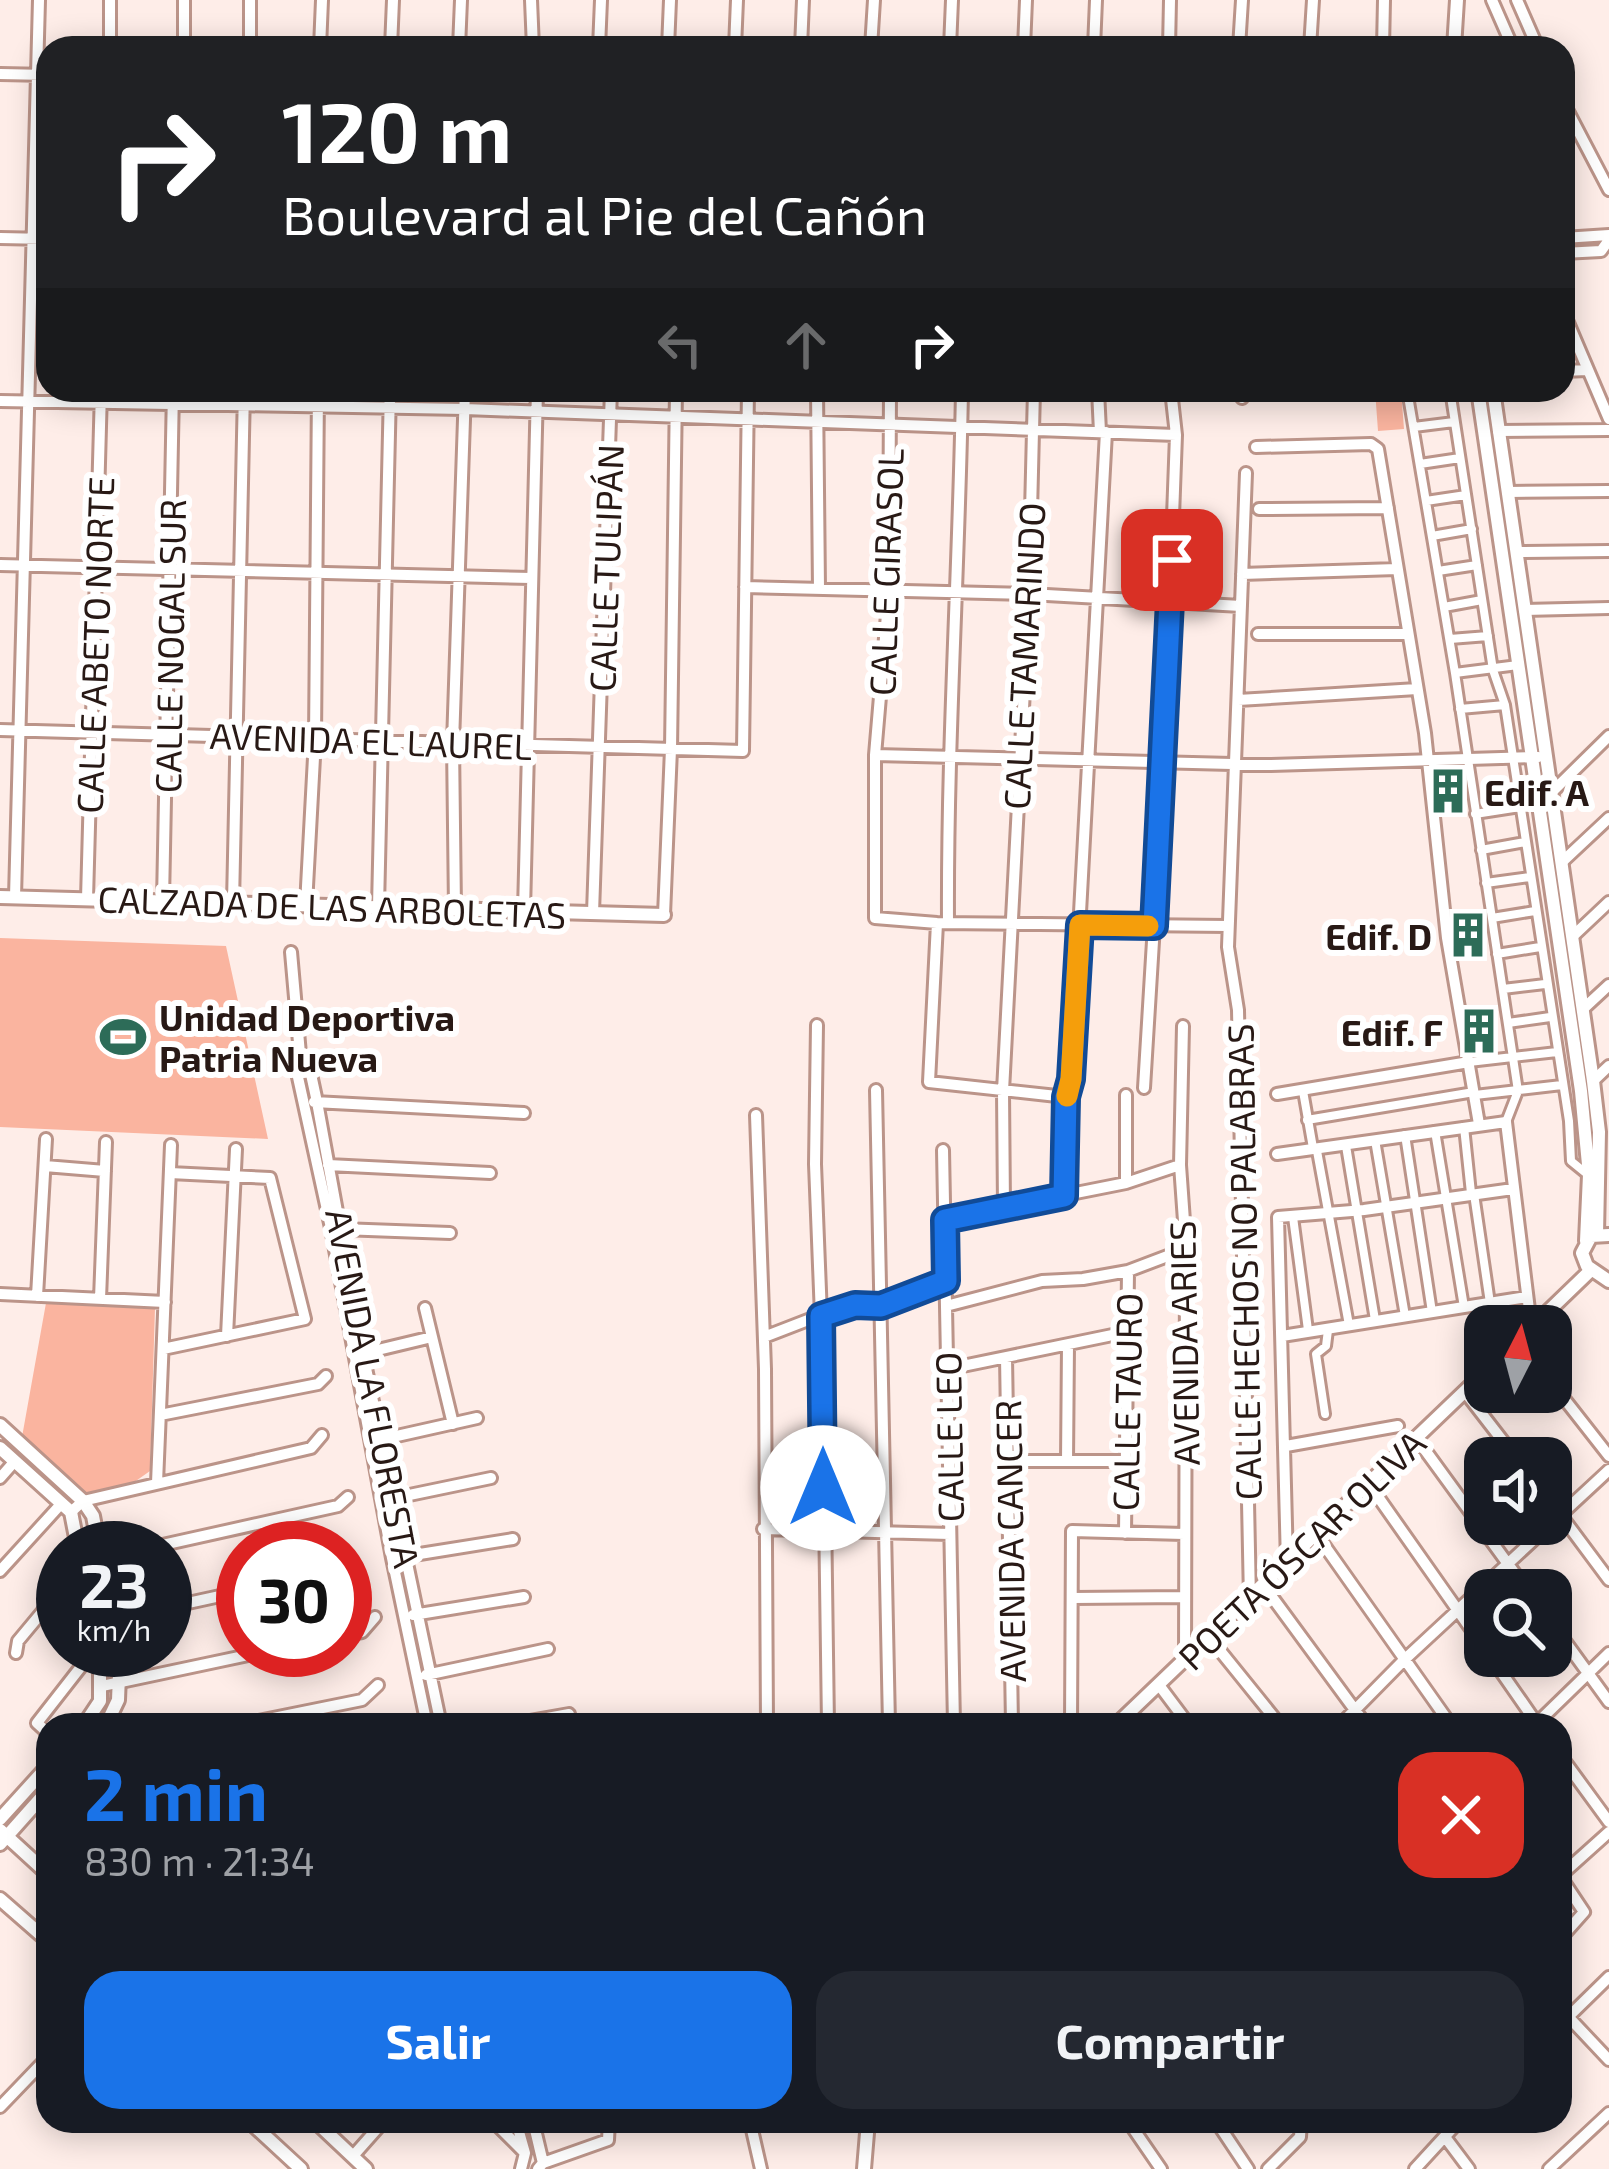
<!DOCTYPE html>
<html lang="es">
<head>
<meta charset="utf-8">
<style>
  :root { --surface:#171b24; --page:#242831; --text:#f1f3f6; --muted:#9ea1a6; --accent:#1a73e8 }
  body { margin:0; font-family:"Exo 2",sans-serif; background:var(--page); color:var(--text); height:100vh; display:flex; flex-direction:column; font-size:45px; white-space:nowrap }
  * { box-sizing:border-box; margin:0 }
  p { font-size:39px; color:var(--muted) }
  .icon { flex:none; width:66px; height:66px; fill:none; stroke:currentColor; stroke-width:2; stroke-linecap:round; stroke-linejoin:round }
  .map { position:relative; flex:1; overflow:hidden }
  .drawer { position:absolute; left:36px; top:1713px; width:1536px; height:420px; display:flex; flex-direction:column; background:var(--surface); border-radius:36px; box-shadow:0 6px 30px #0003 }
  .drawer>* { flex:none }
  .guide { position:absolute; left:36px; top:36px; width:1539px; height:366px; border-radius:36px; box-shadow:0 6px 30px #0003; background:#202124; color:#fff; overflow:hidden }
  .needle { width:78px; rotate:6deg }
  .buttons { position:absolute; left:1464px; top:1305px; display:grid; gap:24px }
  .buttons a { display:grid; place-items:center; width:108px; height:108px; border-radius:24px; background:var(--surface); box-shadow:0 6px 30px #0003; font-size:60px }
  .speed { position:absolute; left:36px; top:1521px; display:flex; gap:24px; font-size:60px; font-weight:700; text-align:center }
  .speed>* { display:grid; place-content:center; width:156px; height:156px; border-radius:50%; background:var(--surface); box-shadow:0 6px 30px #0003; line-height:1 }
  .speed small { font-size:30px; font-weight:400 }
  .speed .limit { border:18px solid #d22; background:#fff; color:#111 }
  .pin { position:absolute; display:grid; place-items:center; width:102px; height:102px; color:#fff; margin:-51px; border-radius:24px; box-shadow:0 6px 18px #0006 }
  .me { position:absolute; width:132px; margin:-66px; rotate:0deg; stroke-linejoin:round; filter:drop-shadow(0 0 9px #0008) }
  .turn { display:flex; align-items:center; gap:42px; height:252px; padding:0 48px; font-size:54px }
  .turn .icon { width:156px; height:156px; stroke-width:2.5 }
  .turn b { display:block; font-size:84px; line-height:102px }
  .lanes { display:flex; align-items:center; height:114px; padding:0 48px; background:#0003; justify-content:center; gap:60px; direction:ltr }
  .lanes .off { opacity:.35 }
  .round { display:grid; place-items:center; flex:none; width:126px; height:126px; border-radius:36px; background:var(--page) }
  .summary { display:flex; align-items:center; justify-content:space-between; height:204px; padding:0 48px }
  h1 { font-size:72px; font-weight:700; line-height:90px; color:var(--accent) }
  .primary-button { display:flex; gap:24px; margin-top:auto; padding:24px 48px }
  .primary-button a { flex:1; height:138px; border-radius:36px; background:var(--accent); color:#fff; font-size:48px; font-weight:700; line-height:138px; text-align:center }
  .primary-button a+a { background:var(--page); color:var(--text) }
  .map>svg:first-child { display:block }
  .green { fill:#fab49f }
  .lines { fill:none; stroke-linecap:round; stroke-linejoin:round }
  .pedestrian-casing { stroke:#bb9489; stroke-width:14 }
  .minor-casing { stroke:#bb9489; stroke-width:16 }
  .tertiary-casing { stroke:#bb9489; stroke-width:18 }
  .pedestrian { stroke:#fff; stroke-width:8 }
  .minor { stroke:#fff; stroke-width:10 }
  .tertiary { stroke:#fff; stroke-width:12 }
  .route-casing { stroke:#114b97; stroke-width:30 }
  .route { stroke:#1a73e8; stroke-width:21 }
  .slow { stroke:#f59e0b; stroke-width:21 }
  .labels { text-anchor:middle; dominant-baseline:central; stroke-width:12; stroke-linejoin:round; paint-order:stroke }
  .street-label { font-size:36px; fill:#281915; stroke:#fff }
  .poi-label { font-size:36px; font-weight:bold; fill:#281915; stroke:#fff; text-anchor:start }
</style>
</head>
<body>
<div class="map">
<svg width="1609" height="2169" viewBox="0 0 1609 2169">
  <rect width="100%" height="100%" fill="#feede8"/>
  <!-- green -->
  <path class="green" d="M 1375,390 L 1401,390 L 1404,429 L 1378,431 Z
    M 0,938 L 226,946 L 268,1139 L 0,1127 Z
    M 46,1303 L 155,1308 L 150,1471 L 133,1483 L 85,1494 L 22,1437 Z"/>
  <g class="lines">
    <!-- pedestrian casing -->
    <g class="pedestrian-casing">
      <path id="pedestrian" d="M 1407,390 L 1455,673 L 1518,1091 L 1506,1122
        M 1450,390 L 1493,670 L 1505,705 L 1569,1121 L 1571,1161 L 1587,1174
        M 1414,427 L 1454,422
        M 1420,464 L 1460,458
        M 1426,501 L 1466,495
        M 1432,536 L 1472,529
        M 1438,571 L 1477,565
        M 1444,607 L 1482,600
        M 1450,639 L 1488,636
        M 1455,673 L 1518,665
        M 1460,709 L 1505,705
        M 1475,814 L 1520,807
        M 1481,850 L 1525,842
        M 1486,883 L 1530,877
        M 1492,918 L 1535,911
        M 1497,954 L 1540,947
        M 1503,989 L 1545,984
        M 1508,1023 L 1550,1017
        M 1469,1062 L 1557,1052
        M 1303,1091 L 1313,1148
        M 1475,1095 L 1562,1085
        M 1307,1120 L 1474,1092
        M 1464,1127 L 1471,1193
        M 1435,1131 L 1464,1307
        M 1405,1135 L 1432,1312
        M 1375,1140 L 1405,1316
        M 1346,1146 L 1375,1320
        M 1317,1151 L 1349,1325
        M 1474,1194 L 1490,1303
        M 1293,1217 L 1308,1330
        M 1325,1414 L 1316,1354 L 1326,1346 L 1328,1330"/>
    </g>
    <!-- minor casing -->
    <g class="minor-casing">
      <path id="minor" d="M 531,0 L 533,48
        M 1492,0 L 1513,48
        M 1517,0 L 1538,48
        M 110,48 L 110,0
        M 184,48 L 184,0
        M 250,48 L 250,0
        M 320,48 L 322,0
        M 391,48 L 393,0
        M 459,48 L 461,0
        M 599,48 L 601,0
        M 668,48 L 670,0
        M 735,48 L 737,0
        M 801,48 L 803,0
        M 871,48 L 874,0
        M 950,48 L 952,0
        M 1024,48 L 1026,0
        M 1094,48 L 1096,0
        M 1169,48 L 1170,0
        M 1239,48 L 1242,0
        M 1310,48 L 1313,0
        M 1383,48 L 1384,0
        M 0,74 L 48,75
        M 1563,102 L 1609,190
        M 0,238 L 48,239
        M 1563,238 L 1609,235
        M 1563,253 L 1601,251 L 1609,240
        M 1563,311 L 1609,419
        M 1563,371 L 1587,370
        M 817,390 L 819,589
        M 890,390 L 889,591 L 875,755 L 875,918 L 937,923 L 1228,926
        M 1098,390 L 1100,432
        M 1241,390 L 1242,398
        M 0,401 L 465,409 L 1176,435
        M 1498,431 L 1609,430
        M 1256,447 L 1371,444 L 1378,449 L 1425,733 L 1447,938 L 1479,1124
        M 1246,473 L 1228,947 L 1238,1010 L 1250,1600
        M 1508,492 L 1609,491
        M 1259,509 L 1388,508
        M 1517,552 L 1609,551
        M 0,565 L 531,578
        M 1242,574 L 1397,569
        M 745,587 L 1029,594 L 1241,606
        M 1524,610 L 1609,608
        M 1258,634 L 1408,634
        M 1238,700 L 1417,689
        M 0,730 L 743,751 L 748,390
        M 875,755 L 1271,765 L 1538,757
        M 1553,791 L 1609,736
        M 1562,862 L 1609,818
        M 15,897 L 39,0
        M 87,899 L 101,390
        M 163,901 L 173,390
        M 233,903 L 244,390
        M 306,905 L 315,739 L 318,390
        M 378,907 L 390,390
        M 455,909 L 453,743 L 465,390
        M 524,911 L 537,390
        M 593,913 L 611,390
        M 664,915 L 671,749 L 676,390
        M 948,922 C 947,745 959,568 962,390
        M 937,923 L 929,1082 L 1066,1097
        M 1573,936 L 1609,902
        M 291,952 L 300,1054 L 296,1068 L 331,1228 L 392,1558 L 427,1725
        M 1583,1009 L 1609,985
        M 817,1025 L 815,1164 L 823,1367 L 828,1725
        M 1183,1026 L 1180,1165 L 1186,1249 L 1185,1659
        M 300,1054 L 309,1065 L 317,1102 L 363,1354 L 441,1725
        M 1593,1081 L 1609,1066
        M 1144,1088 L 1164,762 L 1176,435 L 1171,390
        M 876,1090 L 889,1725
        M 1277,1094 L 1469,1062
        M 1126,1095 L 1126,1183
        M 314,1102 L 524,1113
        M 756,1115 L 765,1369 L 767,1725
        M 943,1150 L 954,1725
        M 1277,1154 L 1506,1122 L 1531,1326
        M 328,1165 L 490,1173
        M 45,1166 L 105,1171
        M 1064,1197 L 1066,1097 L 1071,1079 L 1106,432
        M 1004,1208 L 1003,1091 L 1029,594 L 1034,390
        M 945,1219 L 1126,1183 L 1180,1165
        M 341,1229 L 450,1233
        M 0,1294 L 165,1302
        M 37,1296 L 46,1139
        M 100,1299 L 106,1142
        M 946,1306 L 1042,1281 L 1083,1279 L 1128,1271 L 1186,1249
        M 425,1308 L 453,1424
        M 227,1336 L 236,1149
        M 1282,1336 L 1527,1297
        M 764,1337 L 839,1308 L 881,1306 L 945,1281
        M 163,1349 L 305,1319 L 270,1178 L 170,1173
        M 357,1355 L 432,1337
        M 1006,1357 L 1012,1725
        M 948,1369 L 1127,1332
        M 1551,1382 L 1609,1456
        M 1465,1392 L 1516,1458
        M 160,1415 L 318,1384 L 326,1376
        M 1417,1439 L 1527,1590
        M 379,1440 L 477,1418
        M 1286,1446 L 1398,1426
        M 1009,1461 L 1124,1461
        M 1067,1461 L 1068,1345
        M 0,1478 L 15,1461
        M 157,1483 L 171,1145
        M 1369,1484 L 1485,1649
        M 390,1499 L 491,1478
        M 1551,1502 L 1609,1580
        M 71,1512 L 83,1501 L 311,1448 L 322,1435
        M 763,1529 L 950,1534
        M 1125,1533 L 1128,1271
        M 1317,1535 L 1451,1725
        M 149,1548 L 338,1506 L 348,1497
        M 401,1557 L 513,1539
        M 1287,1563 L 1278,1217 L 1364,1210 L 1513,1189
        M 0,1571 L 61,1504
        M 1264,1586 L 1366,1725
        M 1073,1598 L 1185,1597
        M 165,1608 L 243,1591
        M 413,1615 L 524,1597
        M 1551,1622 L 1609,1702
        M 345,1635 L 362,1632 L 375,1617
        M 1209,1637 L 1280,1725
        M 16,1653 L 18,1641 L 63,1587
        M 1490,1656 L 1538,1725
        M 426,1675 L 548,1649
        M 1159,1685 L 1189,1725
        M 102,1686 L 272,1650
        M 239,1725 L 362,1700 L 378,1685
        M 508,1725 L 569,1714
        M 1071,1725 L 1072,1531 L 1184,1534
        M 1340,1725 L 1404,1660 L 1609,1470
        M 1535,1725 L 1609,1653
        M 48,1733 L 37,1723 L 94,1650
        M 1560,1755 L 1609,1822
        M 1560,1876 L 1584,1912 L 1560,1939
        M 1560,1876 L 1609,1832
        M 1560,2008 L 1609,2060
        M 1560,2025 L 1609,1977
        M 0,2107 L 48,2057
        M 493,2121 L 523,2151
        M 516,2121 L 525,2153 L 521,2169
        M 533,2121 L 543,2163 L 538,2169
        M 750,2121 L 761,2169
        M 1128,2121 L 1161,2169
        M 1216,2121 L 1248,2169
        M 1445,2137 L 1469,2169
        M 353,2156 L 384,2121
        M 543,2163 L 608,2140 L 609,2121
        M 1268,2169 L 1300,2137 L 1301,2121
        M 1415,2169 L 1459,2121
        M 1549,2169 L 1609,2113"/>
    </g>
    <!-- tertiary casing -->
    <g class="tertiary-casing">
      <path id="tertiary" d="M 1454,48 L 1457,0
        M 1478,390 L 1581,1091 L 1589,1175 L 1586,1241
        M 1493,390 L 1593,1081 L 1599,1132 L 1597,1234
        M 0,897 L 664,915
        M 1609,1235 L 1591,1236 L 1582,1253 L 1587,1266 L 1609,1281
        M 1533,1326 L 1591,1270
        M 0,1425 L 83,1501 L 93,1516 L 99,1548
        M 0,1448 L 71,1512 L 78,1548
        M 84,1725 L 100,1701 L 100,1650
        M 106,1725 L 118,1700 L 120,1650
        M 1116,1725 L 1485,1372
        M 0,1819 L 48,1766
        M 0,1830 L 48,1874
        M 0,1844 L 48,1790
        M 0,1899 L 48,1941
        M 249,2121 L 301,2169
        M 315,2121 L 366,2169
        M 864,2169 L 868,2121"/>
    </g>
    <!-- pedestrian -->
    <use href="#pedestrian" class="pedestrian"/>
    <!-- minor -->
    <use href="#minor" class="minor"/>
    <!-- tertiary -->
    <use href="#tertiary" class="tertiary"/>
  </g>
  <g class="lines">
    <!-- route casing -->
    <g class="route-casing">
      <path id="route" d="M 823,1488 L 821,1316 L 855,1305 L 881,1306 L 946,1281 L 945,1220 L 1064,1196 L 1066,1097 L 1071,1079 L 1080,925 L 1154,926 L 1172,560"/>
    </g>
    <!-- route -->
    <use href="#route" class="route"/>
    <!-- slow -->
    <path class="slow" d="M 1067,1096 L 1071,1079 L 1080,925 L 1148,926"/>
  </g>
  <!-- icons -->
  <defs>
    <g id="building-bare" transform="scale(3.6)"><path d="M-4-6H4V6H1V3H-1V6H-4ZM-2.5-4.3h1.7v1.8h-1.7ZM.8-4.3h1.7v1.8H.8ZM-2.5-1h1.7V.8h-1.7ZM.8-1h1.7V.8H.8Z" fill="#2d6c58" stroke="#fff" stroke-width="2.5" paint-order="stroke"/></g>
    <g id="stadium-bare" transform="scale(3.6)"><path d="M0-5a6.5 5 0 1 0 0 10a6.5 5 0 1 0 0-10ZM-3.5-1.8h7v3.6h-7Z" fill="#2d6c58" stroke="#fff" stroke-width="2.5" paint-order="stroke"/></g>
  </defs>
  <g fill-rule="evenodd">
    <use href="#building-bare" x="1448" y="791"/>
    <use href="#building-bare" x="1468" y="935"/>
    <use href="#building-bare" x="1479" y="1031"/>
    <use href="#stadium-bare" x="123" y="1037"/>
  </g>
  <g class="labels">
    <!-- street labels -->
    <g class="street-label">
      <text transform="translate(605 568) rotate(-88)">CALLE TULIPÁN</text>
      <text transform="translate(885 572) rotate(-88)">CALLE GIRASOL</text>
      <text transform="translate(94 645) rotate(-88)">CALLE ABETO NORTE</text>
      <text transform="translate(169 646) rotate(-89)">CALLE NOGAL SUR</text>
      <text transform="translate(1023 656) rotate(-87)">CALLE TAMARINDO</text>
      <text transform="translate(371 740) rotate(2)">AVENIDA EL LAUREL</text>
      <text transform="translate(332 906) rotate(2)">CALZADA DE LAS ARBOLETAS</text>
      <text transform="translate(1243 1262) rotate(-91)">CALLE HECHOS NO PALABRAS</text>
      <text transform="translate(1183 1343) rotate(-91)">AVENIDA ARIES</text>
      <text transform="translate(374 1388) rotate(79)">AVENIDA LA FLORESTA</text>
      <text transform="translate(1126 1402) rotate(-89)">CALLE TAURO</text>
      <text transform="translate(948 1437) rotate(-91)">CALLE LEO</text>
      <text transform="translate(1009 1541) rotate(-91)">AVENIDA CANCER</text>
      <text transform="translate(1301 1549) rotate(-44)">POETA ÓSCAR OLIVA</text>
    </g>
    <!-- poi labels -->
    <g class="poi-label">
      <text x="1484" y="791">Edif. A</text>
      <text x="1432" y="935" text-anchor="end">Edif. D</text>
      <text x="159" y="1016">Unidad Deportiva<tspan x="159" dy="41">Patria Nueva</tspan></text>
      <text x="1443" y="1031" text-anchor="end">Edif. F</text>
    </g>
  </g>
</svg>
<div class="buttons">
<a><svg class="needle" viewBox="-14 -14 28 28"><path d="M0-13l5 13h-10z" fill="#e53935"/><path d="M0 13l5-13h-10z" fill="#9ea1a6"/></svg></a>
<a><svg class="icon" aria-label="sound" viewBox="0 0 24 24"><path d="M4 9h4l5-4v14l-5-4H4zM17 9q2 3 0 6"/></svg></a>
<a><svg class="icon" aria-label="search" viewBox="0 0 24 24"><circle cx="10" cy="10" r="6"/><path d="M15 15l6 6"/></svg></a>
</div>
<div class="speed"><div>23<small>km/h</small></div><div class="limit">30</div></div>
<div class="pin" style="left:1172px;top:560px;background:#d93025"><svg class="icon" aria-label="arrive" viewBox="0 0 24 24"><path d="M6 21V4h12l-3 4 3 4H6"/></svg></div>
<svg class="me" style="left:823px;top:1488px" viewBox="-20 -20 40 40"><circle r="19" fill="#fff"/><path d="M0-13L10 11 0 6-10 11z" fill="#1a73e8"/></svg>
<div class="guide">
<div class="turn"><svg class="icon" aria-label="right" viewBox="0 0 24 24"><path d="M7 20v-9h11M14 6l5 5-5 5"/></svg><div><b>120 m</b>Boulevard al Pie del Cañón</div></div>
<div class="lanes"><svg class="icon off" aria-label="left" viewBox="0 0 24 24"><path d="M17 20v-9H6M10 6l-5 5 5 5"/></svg><svg class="icon off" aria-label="ahead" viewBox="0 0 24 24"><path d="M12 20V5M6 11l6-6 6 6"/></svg><svg class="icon" aria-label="right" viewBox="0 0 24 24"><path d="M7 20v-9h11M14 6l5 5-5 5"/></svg></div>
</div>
<section class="drawer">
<div class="summary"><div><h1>2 min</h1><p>830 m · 21:34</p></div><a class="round" style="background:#d93025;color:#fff"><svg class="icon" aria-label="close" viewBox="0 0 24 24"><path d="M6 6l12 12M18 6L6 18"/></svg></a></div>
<div class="primary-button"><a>Salir</a><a>Compartir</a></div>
</section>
</div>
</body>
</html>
